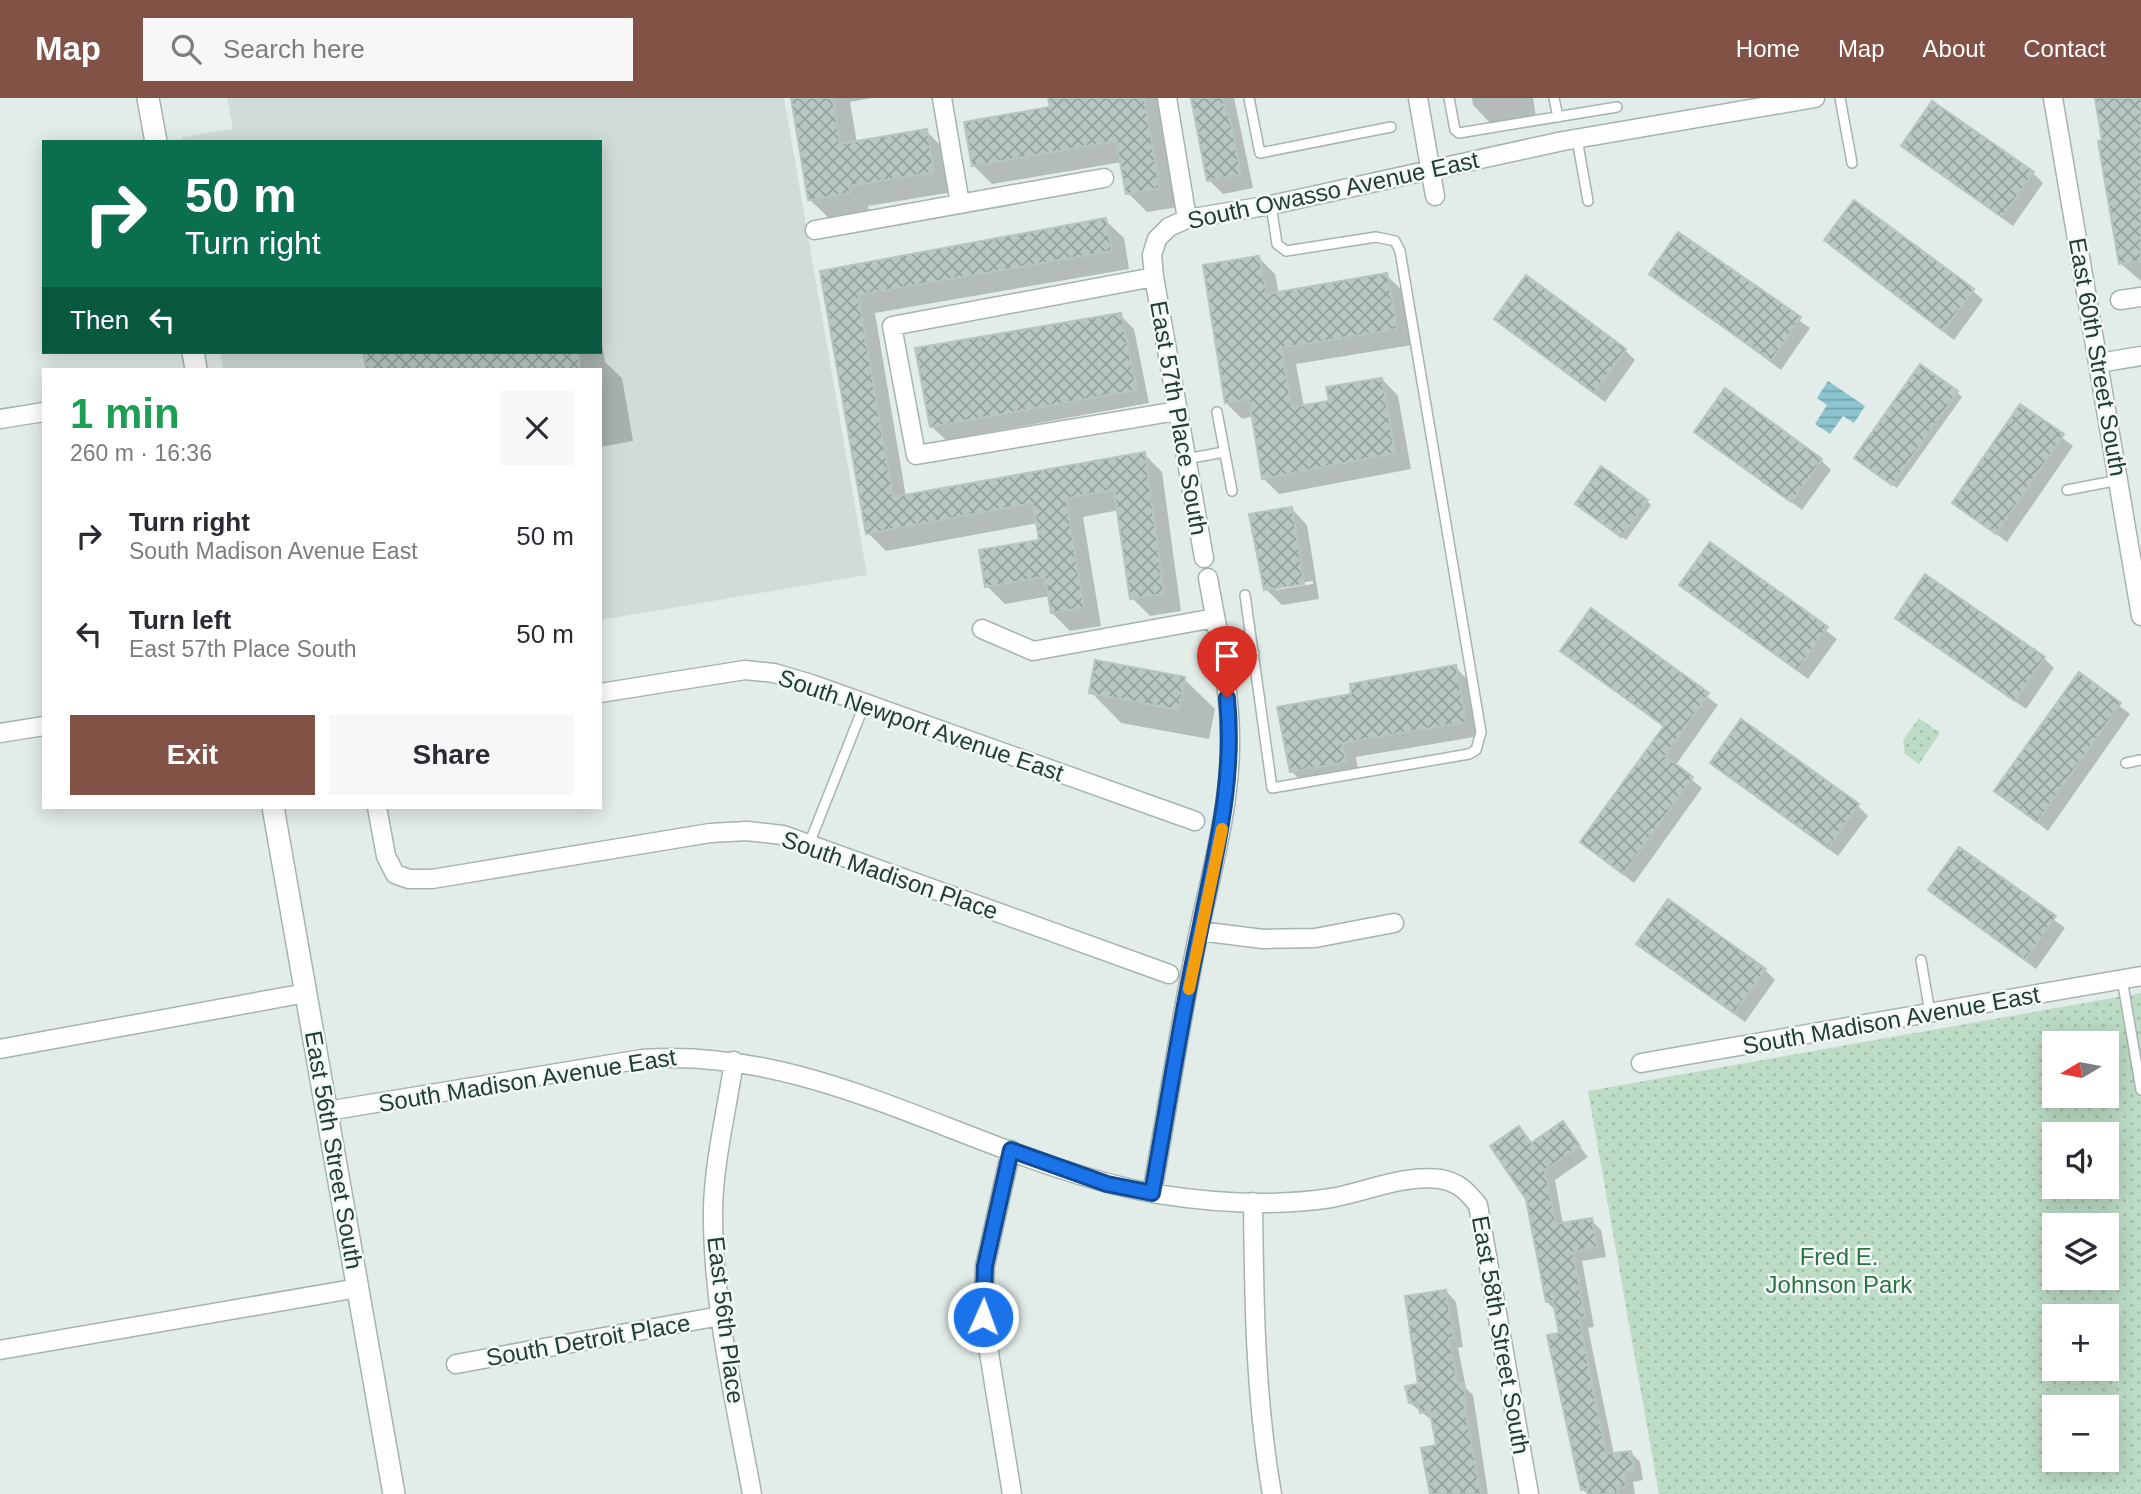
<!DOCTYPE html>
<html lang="en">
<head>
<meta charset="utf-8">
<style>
  :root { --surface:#fff; --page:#f7f7f7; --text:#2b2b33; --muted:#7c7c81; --accent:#835246 }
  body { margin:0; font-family:Helvetica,sans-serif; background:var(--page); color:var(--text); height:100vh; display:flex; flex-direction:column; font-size:26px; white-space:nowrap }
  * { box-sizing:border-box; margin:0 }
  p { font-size:23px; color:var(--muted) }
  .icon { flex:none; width:38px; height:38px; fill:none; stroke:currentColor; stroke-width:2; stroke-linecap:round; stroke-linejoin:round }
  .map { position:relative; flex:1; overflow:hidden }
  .drawer { position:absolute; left:42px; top:270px; width:560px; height:441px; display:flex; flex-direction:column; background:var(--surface); border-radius:0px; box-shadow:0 4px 18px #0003 }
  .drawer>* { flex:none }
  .guide { position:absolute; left:42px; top:42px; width:560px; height:214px; border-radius:0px; box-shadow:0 4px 18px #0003; background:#0b6e4f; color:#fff; overflow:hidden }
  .needle { width:46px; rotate:260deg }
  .fabs { position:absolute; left:2042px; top:933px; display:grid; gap:14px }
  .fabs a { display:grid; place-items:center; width:77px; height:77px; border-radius:0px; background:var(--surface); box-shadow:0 4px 18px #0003; font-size:35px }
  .pin { position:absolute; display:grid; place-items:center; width:60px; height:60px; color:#fff; margin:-72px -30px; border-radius:50% 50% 50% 0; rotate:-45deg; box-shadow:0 0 7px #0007 }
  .pin .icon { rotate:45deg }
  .me { position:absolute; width:77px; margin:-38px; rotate:2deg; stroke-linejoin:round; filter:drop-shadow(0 0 5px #0008) }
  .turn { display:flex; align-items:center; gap:24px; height:147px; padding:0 28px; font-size:32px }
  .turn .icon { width:91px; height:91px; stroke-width:2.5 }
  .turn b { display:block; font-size:49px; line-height:60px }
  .then { display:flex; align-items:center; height:66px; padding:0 28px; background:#0003; gap:14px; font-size:26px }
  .round { display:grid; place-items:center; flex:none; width:74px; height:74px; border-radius:0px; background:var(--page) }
  .summary { display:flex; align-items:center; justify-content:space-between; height:119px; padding:0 28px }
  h1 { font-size:42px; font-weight:700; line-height:52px; color:#1e9e55 }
  .primary-button { display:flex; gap:14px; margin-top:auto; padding:14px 28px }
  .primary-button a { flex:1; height:80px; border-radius:0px; background:var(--accent); color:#fff; font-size:28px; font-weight:700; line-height:80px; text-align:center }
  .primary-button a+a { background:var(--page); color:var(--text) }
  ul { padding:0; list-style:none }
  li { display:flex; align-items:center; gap:21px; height:98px; padding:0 28px }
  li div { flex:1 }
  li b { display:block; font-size:26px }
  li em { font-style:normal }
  header { display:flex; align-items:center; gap:42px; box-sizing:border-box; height:98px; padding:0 35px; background:var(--accent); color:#fff }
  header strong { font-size:33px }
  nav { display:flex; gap:38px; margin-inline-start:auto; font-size:24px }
  .search { width:490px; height:63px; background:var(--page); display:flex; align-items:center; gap:18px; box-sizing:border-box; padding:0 24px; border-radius:0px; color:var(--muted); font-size:26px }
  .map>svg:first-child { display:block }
  .built { fill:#d0dcd7 }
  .park { fill:url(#park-dots); fill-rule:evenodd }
  .water { fill:url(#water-rules) }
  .shadow { fill:#0003; fill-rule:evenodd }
  .building { fill:url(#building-cross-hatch); stroke:#b5c5bf; stroke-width:2 }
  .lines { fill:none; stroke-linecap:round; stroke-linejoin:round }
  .service-casing { stroke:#a5b4af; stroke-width:12 }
  .minor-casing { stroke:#a5b4af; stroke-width:21 }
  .tertiary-casing { stroke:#a5b4af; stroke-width:24 }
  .service { stroke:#fff; stroke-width:9 }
  .minor { stroke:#fff; stroke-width:18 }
  .tertiary { stroke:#fff; stroke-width:21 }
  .route-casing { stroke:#114b97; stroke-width:18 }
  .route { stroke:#1a73e8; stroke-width:12 }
  .slow { stroke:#f59e0b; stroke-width:12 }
  .labels { text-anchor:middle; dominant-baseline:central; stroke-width:5; stroke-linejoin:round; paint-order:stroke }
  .street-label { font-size:24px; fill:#233d36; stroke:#f3f9f6 }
  .park-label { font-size:24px; fill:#2e7248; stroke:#f3f9f6 }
</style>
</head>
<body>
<header>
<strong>Map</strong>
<div class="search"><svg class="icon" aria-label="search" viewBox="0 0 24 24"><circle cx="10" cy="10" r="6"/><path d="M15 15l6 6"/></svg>Search here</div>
<nav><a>Home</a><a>Map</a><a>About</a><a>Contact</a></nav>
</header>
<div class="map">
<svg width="2141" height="1396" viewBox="0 0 2141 1396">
  <defs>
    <pattern id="park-dots" width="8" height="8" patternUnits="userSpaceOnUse" patternTransform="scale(1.75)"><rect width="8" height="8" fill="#bcdcc5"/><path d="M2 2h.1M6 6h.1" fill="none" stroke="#a1beaa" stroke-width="1.8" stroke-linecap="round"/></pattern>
    <pattern id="water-rules" width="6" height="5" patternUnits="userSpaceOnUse" patternTransform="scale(1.75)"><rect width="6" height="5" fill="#8cc5cf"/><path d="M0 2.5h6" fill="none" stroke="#72a1a9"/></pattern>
    <pattern id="building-cross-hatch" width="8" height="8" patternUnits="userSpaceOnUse" patternTransform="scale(1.75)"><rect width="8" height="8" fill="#b8c7c1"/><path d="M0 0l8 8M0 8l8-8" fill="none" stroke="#95a39e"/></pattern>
  </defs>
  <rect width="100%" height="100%" fill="#e2ece8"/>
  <!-- built -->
  <path class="built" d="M 227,0 L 784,0 L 867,477 L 600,522 L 600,271 L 223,271 L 220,254 L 600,254 L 600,44 L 183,44 L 182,39 L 233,31 Z"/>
  <!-- park -->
  <path class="park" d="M 1919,620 L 1940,635 L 1919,666 L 1905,656 L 1903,642 Z
    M 2141,895 L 2141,1396 L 1659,1396 L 1588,993 ZM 2054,945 L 2107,945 L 2107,998 L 2054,998 ZM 2054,1036 L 2107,1036 L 2107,1088 L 2054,1088 ZM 2054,1127 L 2107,1127 L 2107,1180 L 2054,1180 ZM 2054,1218 L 2107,1218 L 2107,1270 L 2054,1270 ZM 2054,1309 L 2107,1309 L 2107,1362 L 2054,1362 Z"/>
  <!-- water -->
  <path class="water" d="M 1828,283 L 1865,308 L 1854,325 L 1843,318 L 1830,336 L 1815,326 L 1827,307 L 1817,300 Z"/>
  <!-- shadow -->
  <path class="shadow" d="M 792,0 L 872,0 L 850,4 L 857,45 L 926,33 L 947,54 L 953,94 L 868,108 L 870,116 L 831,122 L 810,102 Z
    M 1050,0 L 1159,0 L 1178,109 L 1147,114 L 1128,95 L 1122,64 L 992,86 L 973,67 L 1052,11 Z
    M 1193,0 L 1234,0 L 1253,90 L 1223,96 L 1209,82 Z
    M 1472,0 L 1533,0 L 1536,19 L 1492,27 L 1473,7 Z
    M 2096,0 L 2141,0 L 2141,183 L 2121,166 Z
    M 1903,48 L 2033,75 L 2043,85 L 2013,128 Z
    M 1105,122 L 1124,140 L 1129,171 L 875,215 L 906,399 L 1144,356 L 1162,374 L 1181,513 L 1150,518 L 1132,500 L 1119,412 L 1083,419 L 1101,528 L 1070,533 L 1052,515 L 1050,498 L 1005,506 L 987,488 L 1041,443 L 1038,425 L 886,453 L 868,435 L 822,174 Z
    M 1679,136 L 1810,230 L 1781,272 L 1651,176 Z
    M 1826,142 L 1973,193 L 1983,202 L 1954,242 Z
    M 1259,160 L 1275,176 L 1279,196 L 1386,177 L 1403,193 L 1412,247 L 1296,266 L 1304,309 L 1331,304 L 1382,281 L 1398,298 L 1411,371 L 1279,396 L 1263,380 L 1254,318 L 1242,321 L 1226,305 Z
    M 1120,217 L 1134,231 L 1149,305 L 946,342 L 932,329 Z
    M 1496,221 L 1625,252 L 1635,262 L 1605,304 Z
    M 600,234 L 605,264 L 622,280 L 633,343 L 600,349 L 600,271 L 367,271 L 364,254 L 600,254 Z
    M 1957,294 L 1962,299 L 1897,390 L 1856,360 Z
    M 2021,309 L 2073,348 L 2007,444 L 1955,405 Z
    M 1696,333 L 1821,362 L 1831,372 L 1802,412 Z
    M 1647,403 L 1651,407 L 1626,442 L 1581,410 Z
    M 1292,411 L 1307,427 L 1319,501 L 1282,507 L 1266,491 ZM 1313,483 L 1313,486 L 1276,492 L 1276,488 Z
    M 1710,446 L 1837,541 L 1808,581 L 1681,487 Z
    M 1591,512 L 1718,607 L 1675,668 L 1702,690 L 1634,785 L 1582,744 L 1665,630 L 1562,553 Z
    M 1897,520 L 2044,560 L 2054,570 L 2026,611 Z
    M 1455,569 L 1470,584 L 1480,638 L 1356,659 L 1359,678 L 1306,688 L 1291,673 L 1353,597 Z
    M 2079,577 L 2130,616 L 2048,733 L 1997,693 Z
    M 1184,581 L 1215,611 L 1209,641 L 1121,625 L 1091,594 Z
    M 1712,665 L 1858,708 L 1868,718 L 1838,758 Z
    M 1959,751 L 2065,830 L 2036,871 L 1930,792 Z
    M 1639,845 L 1765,872 L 1775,882 L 1745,924 Z
    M 1562,1026 L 1588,1059 L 1555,1082 L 1563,1127 L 1591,1122 L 1601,1132 L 1606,1159 L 1582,1163 L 1594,1229 L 1588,1230 L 1614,1357 L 1630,1354 L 1640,1364 L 1643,1382 L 1633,1384 L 1635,1396 L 1588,1396 L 1582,1391 L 1577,1357 L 1572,1353 L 1563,1297 L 1561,1236 L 1556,1213 L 1547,1204 L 1519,1030 L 1533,1046 Z
    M 1446,1193 L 1456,1204 L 1463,1249 L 1458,1250 L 1466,1290 L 1473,1297 L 1488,1396 L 1442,1396 L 1434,1324 L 1410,1305 L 1420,1287 Z"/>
  <!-- building -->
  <path class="building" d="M 791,0 L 833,0 L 840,46 L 927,31 L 934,74 L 849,88 L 850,95 L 808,102 Z
    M 1048,0 L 1144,0 L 1160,90 L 1126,96 L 1116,43 L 972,68 L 964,24 L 1050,9 Z
    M 1191,0 L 1223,0 L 1226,17 L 1229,16 L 1241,76 L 1207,83 Z
    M 2095,0 L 2141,0 L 2141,163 L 2119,166 L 2098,43 L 2102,42 Z
    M 1932,3 L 2034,74 L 2002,119 L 1901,48 Z
    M 1854,102 L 1974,191 L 1943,233 L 1824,142 Z
    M 1106,120 L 1112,153 L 858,197 L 893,399 L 1145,354 L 1164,496 L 1130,501 L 1114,392 L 1077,398 L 1066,401 L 1084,510 L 1051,515 L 1045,479 L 985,489 L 979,452 L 1039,442 L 1033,405 L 866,436 L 820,173 Z
    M 1678,134 L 1801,219 L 1771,263 L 1649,176 Z
    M 1259,158 L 1267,196 L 1387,175 L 1397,231 L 1281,250 L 1292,309 L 1329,303 L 1326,289 L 1382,280 L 1395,355 L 1262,381 L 1249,301 L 1225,305 L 1203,167 Z
    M 1526,177 L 1626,251 L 1594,295 L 1494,221 Z
    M 1121,215 L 1137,292 L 930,329 L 915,250 Z
    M 363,254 L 578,254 L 580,271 L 366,271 Z
    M 1920,266 L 1958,293 L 1892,387 L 1854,360 Z
    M 1725,290 L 1822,361 L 1791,404 L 1694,334 Z
    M 2020,306 L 2064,336 L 1996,436 L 1952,405 Z
    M 1601,368 L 1648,402 L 1621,439 L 1575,406 Z
    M 1292,409 L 1304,486 L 1264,492 L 1249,416 Z
    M 1710,444 L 1828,529 L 1797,572 L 1679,487 Z
    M 1925,476 L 2045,559 L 2015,603 L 1895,520 Z
    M 1591,510 L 1709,595 L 1665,658 L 1693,679 L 1623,776 L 1580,744 L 1664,628 L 1560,553 Z
    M 1095,562 L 1185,579 L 1179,612 L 1089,595 Z
    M 1456,567 L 1466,624 L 1342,645 L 1346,664 L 1290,674 L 1277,609 L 1351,596 L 1350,586 Z
    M 2079,574 L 2121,605 L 2037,724 L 1994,693 Z
    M 1741,621 L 1859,706 L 1828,750 L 1710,665 Z
    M 1959,749 L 2056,818 L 2025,862 L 1928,792 Z
    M 1668,801 L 1766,871 L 1734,915 L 1636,846 Z
    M 1563,1023 L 1580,1048 L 1545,1072 L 1556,1126 L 1592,1120 L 1597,1149 L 1573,1154 L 1585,1219 L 1579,1220 L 1606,1356 L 1631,1353 L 1634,1373 L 1624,1374 L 1626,1389 L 1617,1390 L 1618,1396 L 1588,1396 L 1587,1391 L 1581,1392 L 1547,1237 L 1559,1235 L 1553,1203 L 1546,1204 L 1526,1101 L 1490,1048 L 1519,1028 L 1531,1045 Z
    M 1446,1192 L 1454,1240 L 1449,1240 L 1458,1286 L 1463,1285 L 1467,1306 L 1464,1307 L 1481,1396 L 1430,1396 L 1421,1350 L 1436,1347 L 1430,1313 L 1420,1315 L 1418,1304 L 1409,1305 L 1405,1288 L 1418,1286 L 1405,1198 Z"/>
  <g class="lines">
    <!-- service casing -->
    <g class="service-casing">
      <path id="service" d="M 1249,0 L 1260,55 L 1391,29
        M 1449,0 L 1455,32 L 1459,35 L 1617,9
        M 1554,0 L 1558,19
        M 1840,0 L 1852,65
        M 1577,41 L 1588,103
        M 1217,314 L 1232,393
        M 1186,361 L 1224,354
        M 2067,392 L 2119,382
        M 1245,497 L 1272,690 L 1469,656 L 1476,652 L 1481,634 L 1400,153 L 1395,143 L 1376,139 L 1286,153 L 1277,146 L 1271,107
        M 1221,561 L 1254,555
        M 2126,665 L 2141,662
        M 809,746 L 865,605
        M 1921,862 L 1930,915
        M 2122,881 L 2141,992"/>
    </g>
    <!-- minor casing -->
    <g class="minor-casing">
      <path id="minor" d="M 942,0 L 960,106
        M 1167,0 L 1187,121
        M 1418,0 L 1435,98
        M 2053,0 L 2141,518
        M 815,132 L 1104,80
        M 1154,179 L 892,228 L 916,357 L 1177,313
        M 2120,202 L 2141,199
        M 2099,265 L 2141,258
        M 0,321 L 44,314
        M 1204,460 L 1154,179 L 1152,157 L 1157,141 L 1169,129 L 1187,121 L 1271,107 L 1563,43 L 1815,0
        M 982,531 L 1033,553 L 1215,520
        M 600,595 L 745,572 L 774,575 L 811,586 L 1195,723
        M 0,635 L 44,628
        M 377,709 L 386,758 L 395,776 L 409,781 L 432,781 L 710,735 L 747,733 L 783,737 L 1169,876
        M 1199,833 L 1263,841 L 1315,840 L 1394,825
        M 0,951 L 306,895
        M 734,963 C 727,1011 714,1063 713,1111 C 712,1207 735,1302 752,1396
        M 1641,965 L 2141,878
        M 327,1013 L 642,961 C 824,947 982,1065 1157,1096 C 1214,1105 1273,1109 1331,1100 C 1365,1094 1406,1076 1440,1081 C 1458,1084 1467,1093 1478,1107 L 1529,1396
        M 1011,1052 L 985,1168 L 983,1218 L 1012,1396
        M 1152,1095 C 1168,1007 1181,919 1199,833 C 1212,771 1229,712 1230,649 C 1231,593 1218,536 1208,480
        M 1253,1104 C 1254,1202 1255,1299 1272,1396
        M 0,1252 L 358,1190
        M 456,1266 L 720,1218"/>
    </g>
    <!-- tertiary casing -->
    <g class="tertiary-casing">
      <path id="tertiary" d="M 148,0 L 156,44
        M 193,254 L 196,271
        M 273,709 L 394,1396"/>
    </g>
    <!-- service -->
    <use href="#service" class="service"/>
    <!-- minor -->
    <use href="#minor" class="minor"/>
    <!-- tertiary -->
    <use href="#tertiary" class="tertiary"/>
  </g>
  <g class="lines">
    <!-- route casing -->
    <g class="route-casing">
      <path id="route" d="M 983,1219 L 985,1168 L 1011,1052 L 1107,1086 L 1152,1095 C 1168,1007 1181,919 1200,832 C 1216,751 1235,683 1227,600"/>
    </g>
    <!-- route -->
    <use href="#route" class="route"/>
    <!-- slow -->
    <path class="slow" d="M 1189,891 L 1222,731"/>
  </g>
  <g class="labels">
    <!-- street labels -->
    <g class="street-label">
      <text transform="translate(1333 92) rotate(-12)">South Owasso Avenue East</text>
      <text transform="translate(2098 259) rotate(80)">East 60th Street South</text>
      <text transform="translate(1179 320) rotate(80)">East 57th Place South</text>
      <text transform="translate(921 627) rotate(19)">South Newport Avenue East</text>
      <text transform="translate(890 777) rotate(19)">South Madison Place</text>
      <text transform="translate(1891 922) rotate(-10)">South Madison Avenue East</text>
      <text transform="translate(527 982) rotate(-9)">South Madison Avenue East</text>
      <text transform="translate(334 1052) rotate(80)">East 56th Street South</text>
      <text transform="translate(726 1222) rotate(83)">East 56th Place</text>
      <text transform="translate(1501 1237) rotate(80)">East 58th Street South</text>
      <text transform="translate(588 1242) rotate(-10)">South Detroit Place</text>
    </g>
    <!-- park labels -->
    <g class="park-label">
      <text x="1839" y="1158">Fred E.<tspan x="1839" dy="28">Johnson Park</tspan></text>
    </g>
  </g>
</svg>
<div class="fabs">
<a><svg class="needle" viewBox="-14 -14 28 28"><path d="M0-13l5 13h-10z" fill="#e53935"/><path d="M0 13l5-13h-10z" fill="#7c7c81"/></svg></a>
<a><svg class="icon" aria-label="sound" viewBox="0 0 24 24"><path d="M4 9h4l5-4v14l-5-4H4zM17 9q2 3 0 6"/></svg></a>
<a><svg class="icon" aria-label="layers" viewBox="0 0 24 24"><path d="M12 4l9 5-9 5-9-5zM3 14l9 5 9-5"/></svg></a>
<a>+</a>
<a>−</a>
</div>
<div class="pin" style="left:1227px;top:600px;background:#d93025"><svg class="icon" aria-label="arrive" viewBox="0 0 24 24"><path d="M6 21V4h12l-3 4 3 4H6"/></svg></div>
<svg class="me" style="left:983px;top:1219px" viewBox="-20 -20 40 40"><circle r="17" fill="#1a73e8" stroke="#fff" stroke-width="3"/><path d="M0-11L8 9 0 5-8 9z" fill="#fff"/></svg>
<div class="guide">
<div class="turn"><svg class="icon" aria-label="right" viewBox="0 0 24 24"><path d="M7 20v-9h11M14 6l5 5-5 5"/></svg><div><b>50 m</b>Turn right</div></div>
<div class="then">Then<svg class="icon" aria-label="left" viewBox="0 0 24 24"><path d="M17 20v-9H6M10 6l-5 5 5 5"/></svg></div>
</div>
<section class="drawer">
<div class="summary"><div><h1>1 min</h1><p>260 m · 16:36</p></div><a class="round"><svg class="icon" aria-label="close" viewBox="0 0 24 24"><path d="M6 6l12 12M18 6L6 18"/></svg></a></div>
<ul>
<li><svg class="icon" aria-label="right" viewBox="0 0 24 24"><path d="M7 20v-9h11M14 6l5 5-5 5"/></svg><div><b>Turn right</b><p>South Madison Avenue East</p></div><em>50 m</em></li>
<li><svg class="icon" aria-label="left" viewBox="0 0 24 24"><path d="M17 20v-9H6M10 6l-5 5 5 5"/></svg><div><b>Turn left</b><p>East 57th Place South</p></div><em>50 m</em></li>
</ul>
<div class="primary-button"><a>Exit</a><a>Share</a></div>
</section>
</div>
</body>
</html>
